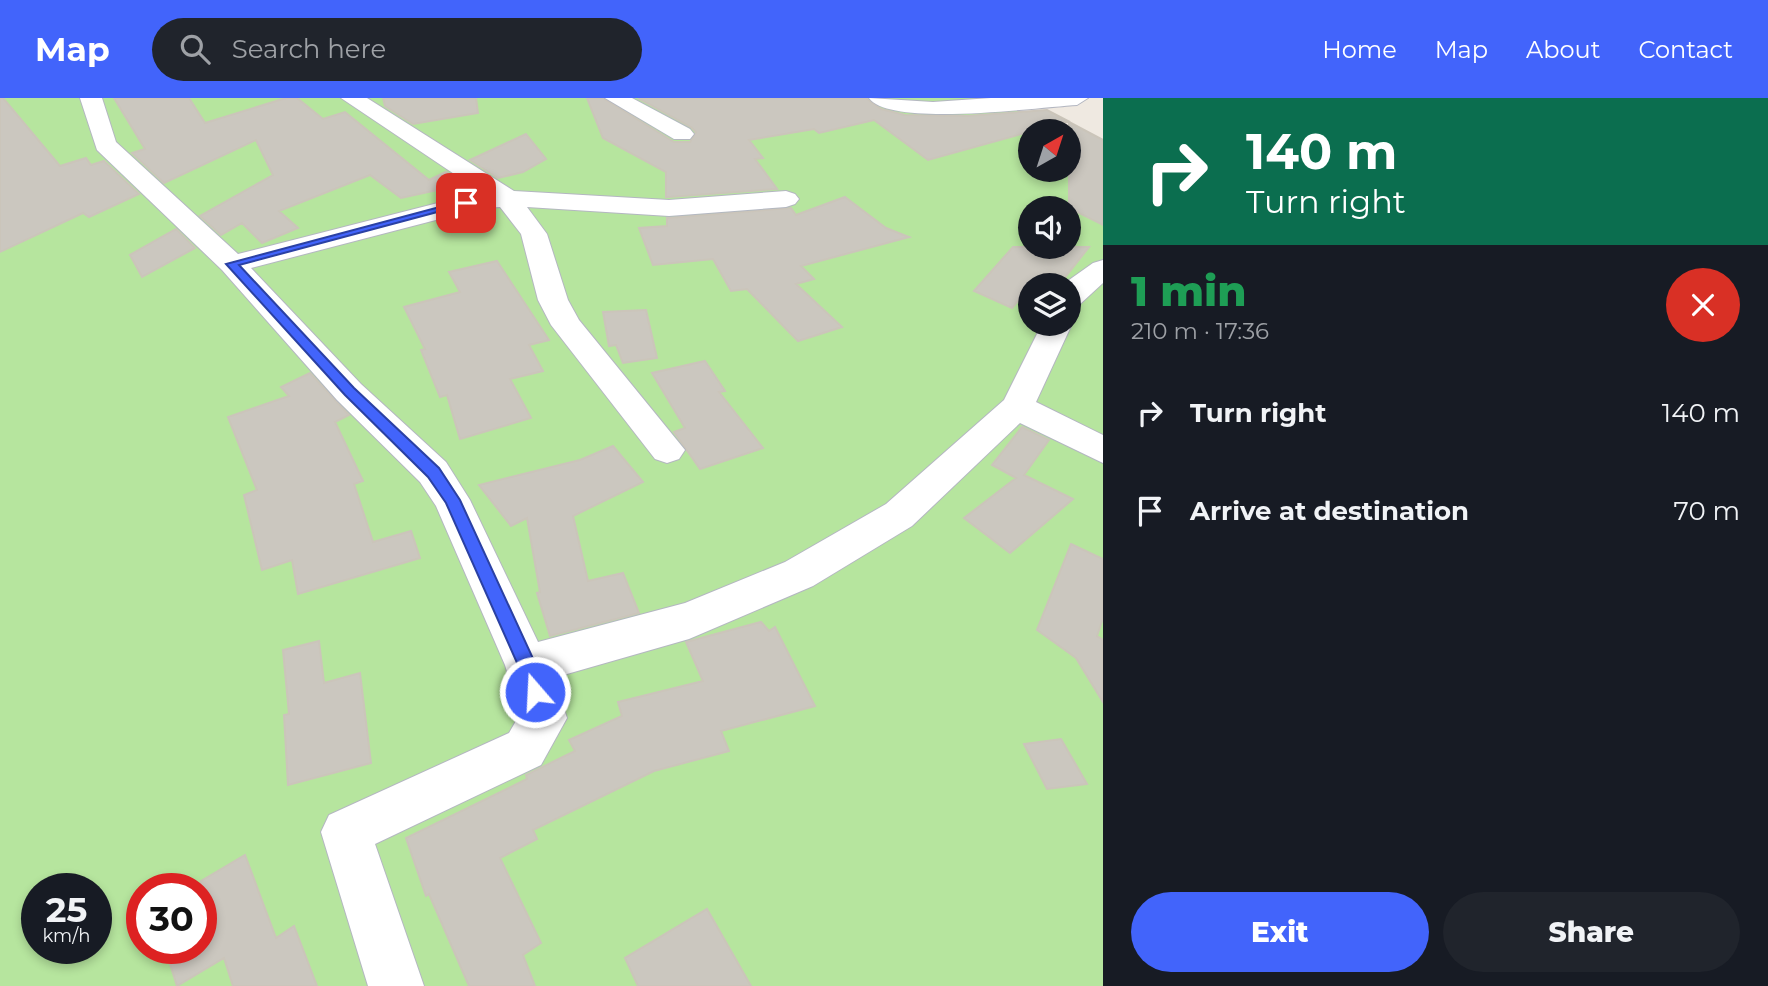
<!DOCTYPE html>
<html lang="en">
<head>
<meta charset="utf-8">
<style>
  :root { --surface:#171b24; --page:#20242c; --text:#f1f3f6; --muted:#9ea1a6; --accent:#4264fb }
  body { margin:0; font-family:Montserrat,sans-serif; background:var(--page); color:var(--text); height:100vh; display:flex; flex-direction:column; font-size:26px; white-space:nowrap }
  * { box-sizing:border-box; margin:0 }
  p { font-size:23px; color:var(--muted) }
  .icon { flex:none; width:38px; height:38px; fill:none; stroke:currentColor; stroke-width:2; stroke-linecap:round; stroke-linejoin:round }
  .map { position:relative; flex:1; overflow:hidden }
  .panel { display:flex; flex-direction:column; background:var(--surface); width:665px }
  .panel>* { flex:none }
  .hud { background:#0b6e4f; color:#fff; overflow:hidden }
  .needle { width:46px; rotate:39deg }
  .controls { position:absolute; left:1018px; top:21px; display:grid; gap:14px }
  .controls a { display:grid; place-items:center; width:63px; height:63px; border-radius:50%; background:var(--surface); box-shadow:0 4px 10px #0003; font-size:35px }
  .speed { position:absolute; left:21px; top:775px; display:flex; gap:14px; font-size:35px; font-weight:700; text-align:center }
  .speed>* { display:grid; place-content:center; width:91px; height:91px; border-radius:50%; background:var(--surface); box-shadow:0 4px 10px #0003; line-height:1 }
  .speed small { font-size:18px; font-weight:400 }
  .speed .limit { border:10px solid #d22; background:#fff; color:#111 }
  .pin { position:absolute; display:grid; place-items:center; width:60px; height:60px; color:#fff; margin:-30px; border-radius:14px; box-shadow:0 4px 10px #0006 }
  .me { position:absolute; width:77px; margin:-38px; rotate:341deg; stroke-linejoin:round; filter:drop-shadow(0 0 5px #0008) }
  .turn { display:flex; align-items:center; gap:24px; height:147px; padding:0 28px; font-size:32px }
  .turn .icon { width:91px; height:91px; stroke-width:2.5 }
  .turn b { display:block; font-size:49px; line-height:60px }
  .round { display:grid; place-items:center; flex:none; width:74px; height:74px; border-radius:37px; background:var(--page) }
  .summary { display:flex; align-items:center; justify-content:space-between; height:119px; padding:0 28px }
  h1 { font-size:42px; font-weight:800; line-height:52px; color:#1e9e55 }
  .cta { display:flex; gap:14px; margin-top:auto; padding:14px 28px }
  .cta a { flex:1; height:80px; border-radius:42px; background:var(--accent); color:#fff; font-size:28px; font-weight:800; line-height:80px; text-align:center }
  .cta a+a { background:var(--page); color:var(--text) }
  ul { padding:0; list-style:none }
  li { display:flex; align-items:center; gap:21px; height:98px; padding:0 28px }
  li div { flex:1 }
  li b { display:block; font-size:26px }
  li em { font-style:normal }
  header { display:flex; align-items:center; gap:42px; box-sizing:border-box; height:98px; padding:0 35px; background:var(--accent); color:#fff }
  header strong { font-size:33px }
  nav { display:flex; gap:38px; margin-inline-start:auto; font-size:24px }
  .search { width:490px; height:63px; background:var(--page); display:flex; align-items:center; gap:18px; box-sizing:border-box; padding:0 24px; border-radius:38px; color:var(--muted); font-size:26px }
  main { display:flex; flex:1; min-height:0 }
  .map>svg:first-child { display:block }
  .green { fill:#b6e59e; fill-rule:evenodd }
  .building { fill:#cbc7bf; stroke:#cbc5ba; stroke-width:2 }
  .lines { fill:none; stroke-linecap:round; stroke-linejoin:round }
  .minor-casing { stroke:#b4b7c1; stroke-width:2 }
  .minor { fill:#fff; fill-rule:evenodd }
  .route { fill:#4264fb; stroke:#2b41a3; stroke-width:2 }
</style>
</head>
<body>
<header>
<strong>Map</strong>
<div class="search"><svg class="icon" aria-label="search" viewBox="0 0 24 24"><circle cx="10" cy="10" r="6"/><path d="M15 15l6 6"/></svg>Search here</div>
<nav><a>Home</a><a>Map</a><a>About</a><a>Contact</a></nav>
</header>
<main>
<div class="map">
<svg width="1103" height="888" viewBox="0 0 1103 888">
  <rect width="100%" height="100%" fill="#efe9e1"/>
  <!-- green -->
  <path class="green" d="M 0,0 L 1001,0 L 1049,33 L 1031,33 L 1031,72 L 1103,72 L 1103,888 L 0,888 ZM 1031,110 L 1069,110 L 1069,149 L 1031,149 ZM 1031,187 L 1069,187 L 1069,226 L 1031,226 ZM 37,791 L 96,791 L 96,850 L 37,850 ZM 142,791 L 201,791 L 201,850 L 142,850 Z"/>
  <!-- building -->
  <path class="building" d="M 0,0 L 3,0 L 60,68 L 86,60 L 91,67 L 104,63 L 139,96 L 89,119 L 83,115 L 0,154 Z
    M 114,0 L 189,0 L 205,25 L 286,0 L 297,0 L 323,21 L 345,14 L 429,82 L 446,74 L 465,86 L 401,100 L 370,77 L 279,113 L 298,130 L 262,145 L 242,125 L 221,137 L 200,118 L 273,77 L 256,42 L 164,85 L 132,55 L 145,51 Z
    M 383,0 L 476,0 L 478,15 L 413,26 L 385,8 Z
    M 587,0 L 603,0 L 674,44 L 690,44 L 696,34 L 691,29 L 638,0 L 866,0 L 881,11 L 905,17 L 967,18 L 1047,12 L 1068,23 L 928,62 L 874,22 L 819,35 L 814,31 L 749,42 L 763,60 L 755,61 L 777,91 L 669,99 L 666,99 L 666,74 L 603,40 Z
    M 1069,24 L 1103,42 L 1103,127 L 1069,110 Z
    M 526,36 L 546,61 L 523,74 L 498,80 L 470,62 Z
    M 845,99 L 886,130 L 909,139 L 801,168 L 814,181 L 796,186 L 842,229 L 798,243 L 747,191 L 731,193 L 713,161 L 653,167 L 639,130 L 667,128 L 667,120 L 791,110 L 796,117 Z
    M 176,131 L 195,150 L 142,179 L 130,157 Z
    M 1013,149 L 1089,149 L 1059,187 L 1038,179 L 1012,210 L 974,193 Z
    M 497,163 L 549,242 L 529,247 L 543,273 L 510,281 L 531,320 L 460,341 L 447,297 L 440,299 L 421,252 L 425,251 L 404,209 L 460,194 L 449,174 Z
    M 646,212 L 657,260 L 623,265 L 616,247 L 609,248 L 603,214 Z
    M 705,263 L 725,293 L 719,294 L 763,350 L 700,371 L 674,334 L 685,330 L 652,275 Z
    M 310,275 L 349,317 L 335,324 L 363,383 L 354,386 L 373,444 L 411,433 L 420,460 L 298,496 L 292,462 L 262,472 L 244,397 L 257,392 L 228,319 L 289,298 L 281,289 Z
    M 1022,329 L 1049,342 L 1024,377 L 1073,401 L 1010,455 L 964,420 L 1016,380 L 992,367 Z
    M 613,348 L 643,384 L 573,418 L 588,483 L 623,475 L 639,515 L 550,538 L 537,495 L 540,494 L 527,420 L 511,428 L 479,387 L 580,362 Z
    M 1071,446 L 1103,461 L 1103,520 L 1097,538 L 1103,542 L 1103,604 L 1076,560 L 1037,532 Z
    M 761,524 L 769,533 L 775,529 L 815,608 L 721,633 L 729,653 L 654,673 L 533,732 L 537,741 L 500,760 L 541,845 L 523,857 L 535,888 L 469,888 L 429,796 L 426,798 L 406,740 L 527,681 L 526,677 L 575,653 L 569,642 L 622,618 L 618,604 L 703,583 L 686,544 Z
    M 319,543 L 324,585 L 360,575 L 371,665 L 288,687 L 284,617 L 289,616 L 283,552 Z
    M 1061,641 L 1087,686 L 1047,691 L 1024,646 Z
    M 245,757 L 276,840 L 294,828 L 317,888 L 233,888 L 224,860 L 177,888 L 165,850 L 201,850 L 201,783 Z
    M 707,811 L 751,888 L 638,888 L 625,860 Z"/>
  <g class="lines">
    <!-- minor casing -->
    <g class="minor-casing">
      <path id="minor" d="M 80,0 L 102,0 L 116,44 L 238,156 L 481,94 L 341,0 L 367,0 L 514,93 L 669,102 L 786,93 L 795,96 L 799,101 L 795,106 L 786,109 L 669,118 L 527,109 L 547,136 L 568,202 L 579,222 L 685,352 L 679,361 L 667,365 L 655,361 L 551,227 L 538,202 L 521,136 L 500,109 L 482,110 L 251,170 L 361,286 L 446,364 L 470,402 L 538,544 L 685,505 L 785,464 L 886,406 L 1004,302 L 1042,226 L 1069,226 L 1069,221 L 1072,226 L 1036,304 L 1103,337 L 1103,365 L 1020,325 L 912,428 L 813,488 L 689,541 L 553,580 L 567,620 L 541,667 L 375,746 L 424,888 L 368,888 L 321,734 L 329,717 L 509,635 L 520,616 L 505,567 L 436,408 L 420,384 L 337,302 L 222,172 L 97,52 Z
        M 605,0 L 632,0 L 690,31 L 694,36 L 690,41 L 674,41 Z
        M 869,0 L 933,4 L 991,0 L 1088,0 L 1077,7 C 1040,9 890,30 869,0 Z
        M 1103,162 L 1103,185 L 1079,207 L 1069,209 L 1069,187 L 1062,187 L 1093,165 Z"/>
    </g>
    <!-- minor -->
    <use href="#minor" class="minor"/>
  </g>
  <!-- route -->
  <path class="route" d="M 462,103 L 471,105 L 239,167 L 354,290 L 439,370 L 460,402 L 536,567 L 544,594 L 542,600 L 535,602 L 529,600 L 518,567 L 446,405 L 428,379 L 345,297 L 226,166 Z"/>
</svg>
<div class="controls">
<a><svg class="needle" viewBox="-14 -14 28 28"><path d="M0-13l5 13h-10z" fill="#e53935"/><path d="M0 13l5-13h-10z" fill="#9ea1a6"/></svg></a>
<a><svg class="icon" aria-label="sound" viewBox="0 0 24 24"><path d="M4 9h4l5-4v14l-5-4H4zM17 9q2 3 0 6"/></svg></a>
<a><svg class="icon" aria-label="layers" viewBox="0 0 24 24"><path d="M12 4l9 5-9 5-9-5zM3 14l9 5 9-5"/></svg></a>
</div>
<div class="speed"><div>25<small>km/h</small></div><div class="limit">30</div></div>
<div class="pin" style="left:466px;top:105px;background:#d93025"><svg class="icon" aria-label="arrive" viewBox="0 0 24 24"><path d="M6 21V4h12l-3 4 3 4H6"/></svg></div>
<svg class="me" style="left:535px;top:594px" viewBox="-20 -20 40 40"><circle r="17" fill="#4264fb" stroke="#fff" stroke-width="3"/><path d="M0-11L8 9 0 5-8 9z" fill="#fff"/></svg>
</div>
<section class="panel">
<div class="hud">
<div class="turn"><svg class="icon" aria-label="right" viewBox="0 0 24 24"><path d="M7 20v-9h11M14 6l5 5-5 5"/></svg><div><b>140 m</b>Turn right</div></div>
</div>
<div class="summary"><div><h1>1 min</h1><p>210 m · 17:36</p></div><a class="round" style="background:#d93025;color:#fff"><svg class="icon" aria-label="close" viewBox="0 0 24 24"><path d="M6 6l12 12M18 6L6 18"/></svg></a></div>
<ul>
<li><svg class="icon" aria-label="right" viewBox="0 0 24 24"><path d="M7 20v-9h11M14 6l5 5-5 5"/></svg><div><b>Turn right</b></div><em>140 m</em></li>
<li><svg class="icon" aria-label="arrive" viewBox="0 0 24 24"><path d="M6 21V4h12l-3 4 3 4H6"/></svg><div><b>Arrive at destination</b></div><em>70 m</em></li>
</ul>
<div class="cta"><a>Exit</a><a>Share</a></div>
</section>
</main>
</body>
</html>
